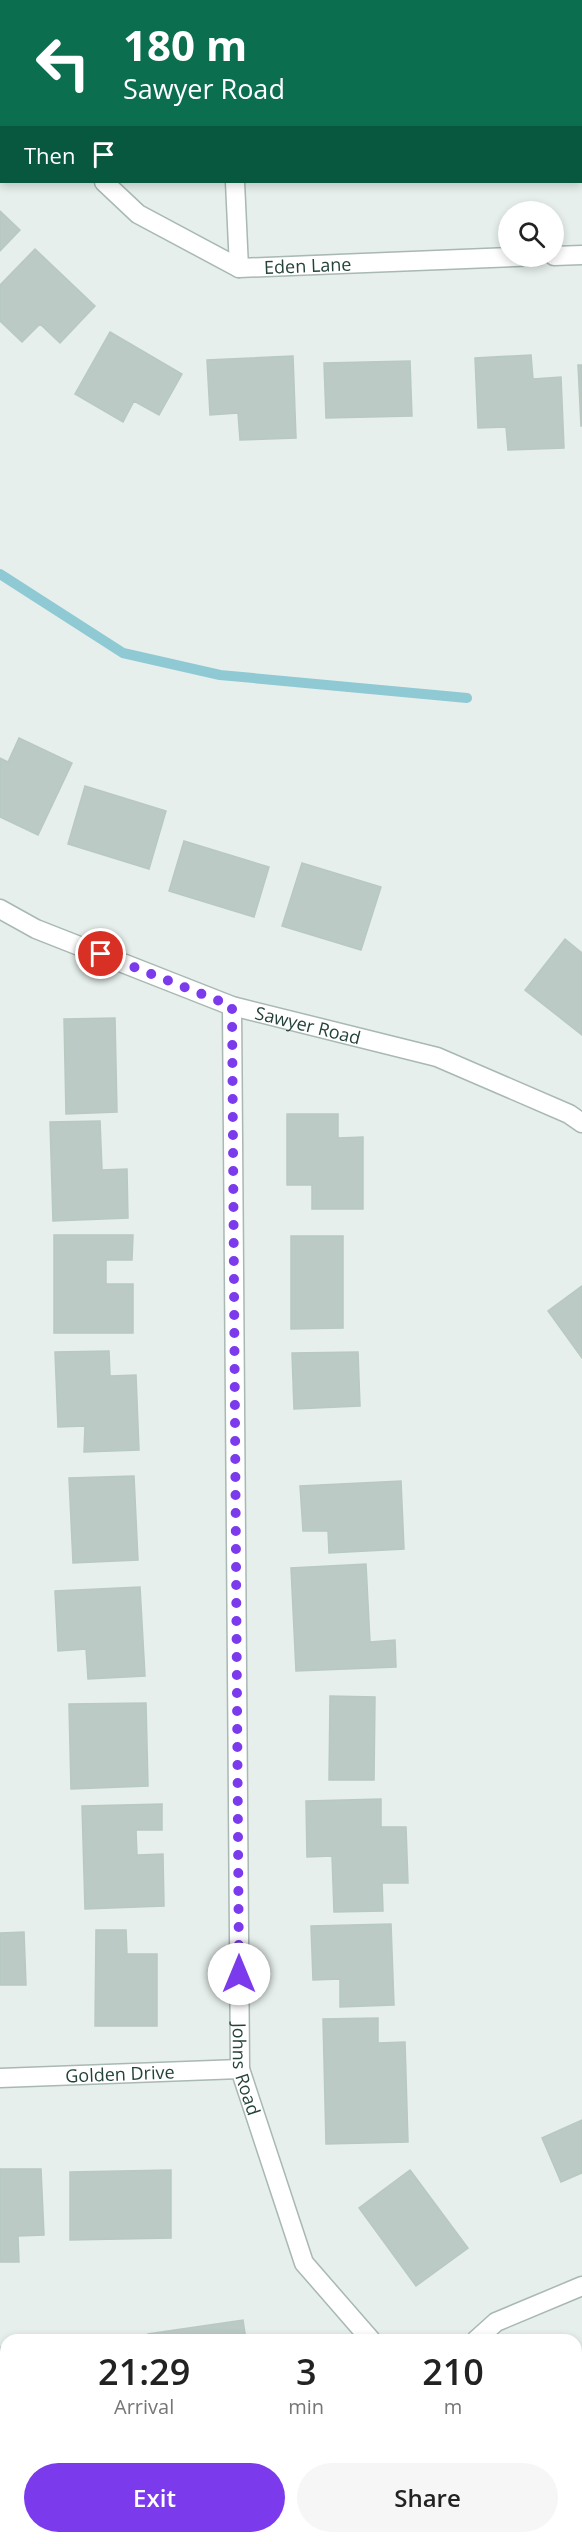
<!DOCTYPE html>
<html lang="en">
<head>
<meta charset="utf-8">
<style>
  :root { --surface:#fff; --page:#f6f6f6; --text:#222; --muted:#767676; --accent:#7c3aed }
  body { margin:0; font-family:"Open Sans",sans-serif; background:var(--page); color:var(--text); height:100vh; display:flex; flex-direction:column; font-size:22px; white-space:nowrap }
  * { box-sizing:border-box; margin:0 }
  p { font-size:20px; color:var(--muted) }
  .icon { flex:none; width:33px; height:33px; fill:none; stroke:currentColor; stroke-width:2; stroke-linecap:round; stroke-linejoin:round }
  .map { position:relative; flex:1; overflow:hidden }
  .side { position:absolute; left:0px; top:2334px; width:582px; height:210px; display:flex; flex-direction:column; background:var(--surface); border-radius:18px 18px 0 0; box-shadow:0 3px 9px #0003 }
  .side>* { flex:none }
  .hud { position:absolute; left:0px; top:0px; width:582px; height:183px; box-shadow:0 3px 9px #0003; background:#0b6e4f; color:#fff; overflow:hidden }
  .buttons { position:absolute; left:498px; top:201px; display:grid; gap:12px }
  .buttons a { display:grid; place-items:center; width:66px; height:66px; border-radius:50%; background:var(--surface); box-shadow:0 3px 9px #0003; font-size:30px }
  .pin { position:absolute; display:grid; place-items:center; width:51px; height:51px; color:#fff; margin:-26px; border:3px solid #fff; border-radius:50%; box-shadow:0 2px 6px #0007 }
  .me { position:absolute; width:66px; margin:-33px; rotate:0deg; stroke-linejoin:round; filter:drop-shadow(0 0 4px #0008) }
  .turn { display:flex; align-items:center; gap:21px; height:126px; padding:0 24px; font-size:27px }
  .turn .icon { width:78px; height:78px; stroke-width:2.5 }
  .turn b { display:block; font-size:42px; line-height:51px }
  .then { display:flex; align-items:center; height:57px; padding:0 24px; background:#0003; gap:12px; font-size:22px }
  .eta { display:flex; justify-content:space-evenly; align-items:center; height:102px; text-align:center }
  .eta b { font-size:36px; font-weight:600; line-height:42px }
  .action { display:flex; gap:12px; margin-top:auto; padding:12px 24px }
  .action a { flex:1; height:69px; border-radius:36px; background:var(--accent); color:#fff; font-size:24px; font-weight:600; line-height:69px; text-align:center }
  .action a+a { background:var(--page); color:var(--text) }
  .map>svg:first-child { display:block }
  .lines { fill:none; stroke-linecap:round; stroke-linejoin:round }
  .stream { stroke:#8ec9d4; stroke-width:10 }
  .building { fill:#bbcac4; stroke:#b8c9c2; stroke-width:1.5 }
  .minor-casing { stroke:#a8b8b2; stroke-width:21 }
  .minor { stroke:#fff; stroke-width:18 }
  .route { stroke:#7c3aed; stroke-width:10; stroke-dasharray:0 18 }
  .labels { text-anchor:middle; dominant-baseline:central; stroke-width:4.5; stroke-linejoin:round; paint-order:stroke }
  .street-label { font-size:18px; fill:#24423a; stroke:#f7fbf9 }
</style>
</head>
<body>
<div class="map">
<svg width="582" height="2544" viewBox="0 0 582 2544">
  <rect width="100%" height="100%" fill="#e6efeb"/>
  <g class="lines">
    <!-- stream -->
    <path class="stream" d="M 0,574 L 123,653 L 220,675 L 467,698"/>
  </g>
  <!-- building -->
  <path class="building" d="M 39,0 L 150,0 L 38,2 Z
    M 0,211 L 20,230 L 0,251 Z
    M 35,249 L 95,306 L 60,343 L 40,324 L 22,342 L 0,321 L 0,285 Z
    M 110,332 L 182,374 L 159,415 L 134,401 L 123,422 L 75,394 Z
    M 531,355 L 533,379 L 561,377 L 564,448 L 508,450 L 506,427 L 478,428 L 475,358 Z
    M 293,356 L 296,438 L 240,440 L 238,413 L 210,415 L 207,360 Z
    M 410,361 L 412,416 L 326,418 L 324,363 Z
    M 578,365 L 582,365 L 582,426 L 581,426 Z
    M 19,738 L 72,763 L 38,835 L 0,817 L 0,758 L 8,762 Z
    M 85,786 L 166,811 L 149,869 L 68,844 Z
    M 184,841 L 269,867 L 254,917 L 169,891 Z
    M 302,863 L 381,887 L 361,950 L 282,926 Z
    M 565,939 L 582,953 L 582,1035 L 525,990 Z
    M 115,1018 L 117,1112 L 66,1114 L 64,1019 Z
    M 287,1114 L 338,1114 L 338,1138 L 363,1137 L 363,1209 L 312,1209 L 312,1185 L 287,1185 Z
    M 100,1121 L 102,1170 L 127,1169 L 128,1218 L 53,1221 L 50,1122 Z
    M 54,1235 L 133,1235 L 132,1260 L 106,1260 L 106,1284 L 133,1284 L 133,1333 L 54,1333 Z
    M 291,1236 L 343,1236 L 343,1328 L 291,1329 Z
    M 582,1286 L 582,1358 L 548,1311 Z
    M 109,1351 L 110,1376 L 136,1375 L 139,1450 L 84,1452 L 85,1426 L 58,1427 L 55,1352 Z
    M 358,1352 L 360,1406 L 294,1409 L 292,1353 Z
    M 134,1476 L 138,1560 L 73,1563 L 69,1478 Z
    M 401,1481 L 404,1549 L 329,1553 L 328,1531 L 303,1531 L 300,1486 Z
    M 366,1564 L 370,1642 L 395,1640 L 396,1667 L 296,1671 L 291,1568 Z
    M 140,1587 L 145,1676 L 88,1679 L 86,1649 L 58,1651 L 55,1591 Z
    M 330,1696 L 375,1697 L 374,1780 L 329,1780 Z
    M 146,1703 L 148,1786 L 71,1789 L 69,1704 Z
    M 381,1799 L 381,1827 L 406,1827 L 408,1883 L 382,1883 L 383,1911 L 334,1912 L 332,1856 L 307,1857 L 306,1801 Z
    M 162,1804 L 162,1830 L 136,1830 L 137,1855 L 163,1854 L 164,1906 L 85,1909 L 82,1806 Z
    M 391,1924 L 394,2005 L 340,2007 L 340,1979 L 313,1980 L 311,1926 Z
    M 96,1930 L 126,1930 L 127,1954 L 157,1954 L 157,2026 L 95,2026 Z
    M 24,1932 L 26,1985 L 0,1985 L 0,1933 Z
    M 378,2018 L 378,2043 L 405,2042 L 408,2142 L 326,2144 L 323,2019 Z
    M 582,2120 L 582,2173 L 561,2182 L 542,2138 Z
    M 0,2169 L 41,2169 L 44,2235 L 18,2236 L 19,2262 L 0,2262 Z
    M 171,2170 L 171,2238 L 70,2240 L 70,2172 Z
    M 410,2170 L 468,2248 L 416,2286 L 359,2208 Z
    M 243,2320 L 246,2340 L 148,2340 L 148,2334 Z
    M 0,2347 L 6,2347 L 6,2409 L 0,2409 Z
    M 582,2372 L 582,2427 L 576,2430 L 576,2375 Z
    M 348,2538 L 421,2538 L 423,2544 L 334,2544 Z"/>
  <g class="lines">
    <!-- minor casing -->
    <g class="minor-casing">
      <g id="minor">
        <path d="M 227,0 L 227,2"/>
        <path d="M 0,80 L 2,81"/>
        <path id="s1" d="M 104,182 L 138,214 L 239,268 L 538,256"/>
        <path d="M 235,182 L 239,268"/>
        <path d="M 554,256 L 582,255"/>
        <path id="s2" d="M 0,909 L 36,929 L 232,1006 L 437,1057 L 569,1114 L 582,1123"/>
        <path id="s3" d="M 232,1006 L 240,2069 L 304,2263 L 371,2340"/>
        <path id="s4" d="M 0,2078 L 240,2069"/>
        <path d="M 476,2340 L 496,2322 L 582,2286"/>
        <path d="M 0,2493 L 6,2492"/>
        <path d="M 528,2538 L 530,2544"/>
      </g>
    </g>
    <!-- minor -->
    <use href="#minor" class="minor"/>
  </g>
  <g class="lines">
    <!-- route -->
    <path class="route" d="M 101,954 L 232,1006 L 239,1974"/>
  </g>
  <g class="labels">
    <!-- street labels -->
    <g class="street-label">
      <text stroke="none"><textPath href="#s1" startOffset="230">Eden Lane</textPath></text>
      <text stroke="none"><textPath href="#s2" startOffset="330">Sawyer Road</textPath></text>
      <text stroke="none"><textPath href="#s3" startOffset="1064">Johns Road</textPath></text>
      <text stroke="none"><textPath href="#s4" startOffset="120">Golden Drive</textPath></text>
    </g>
  </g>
</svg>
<div class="buttons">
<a><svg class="icon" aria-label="search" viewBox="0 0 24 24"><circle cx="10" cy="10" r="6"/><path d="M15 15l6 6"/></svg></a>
</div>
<div class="pin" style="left:101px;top:954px;background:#d93025"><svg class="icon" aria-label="arrive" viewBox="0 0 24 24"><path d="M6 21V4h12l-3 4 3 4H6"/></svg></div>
<svg class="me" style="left:239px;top:1974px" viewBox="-20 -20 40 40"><circle r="19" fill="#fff"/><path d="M0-13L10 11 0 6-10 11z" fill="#7c3aed"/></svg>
<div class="hud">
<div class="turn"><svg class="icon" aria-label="left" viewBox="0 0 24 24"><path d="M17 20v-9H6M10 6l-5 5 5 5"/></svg><div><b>180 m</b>Sawyer Road</div></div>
<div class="then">Then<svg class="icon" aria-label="arrive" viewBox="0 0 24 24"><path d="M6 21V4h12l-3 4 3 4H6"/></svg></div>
</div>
<section class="side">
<div class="eta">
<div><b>21:29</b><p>Arrival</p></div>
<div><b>3</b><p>min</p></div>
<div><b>210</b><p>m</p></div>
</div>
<div class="action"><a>Exit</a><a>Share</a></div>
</section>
</div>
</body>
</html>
